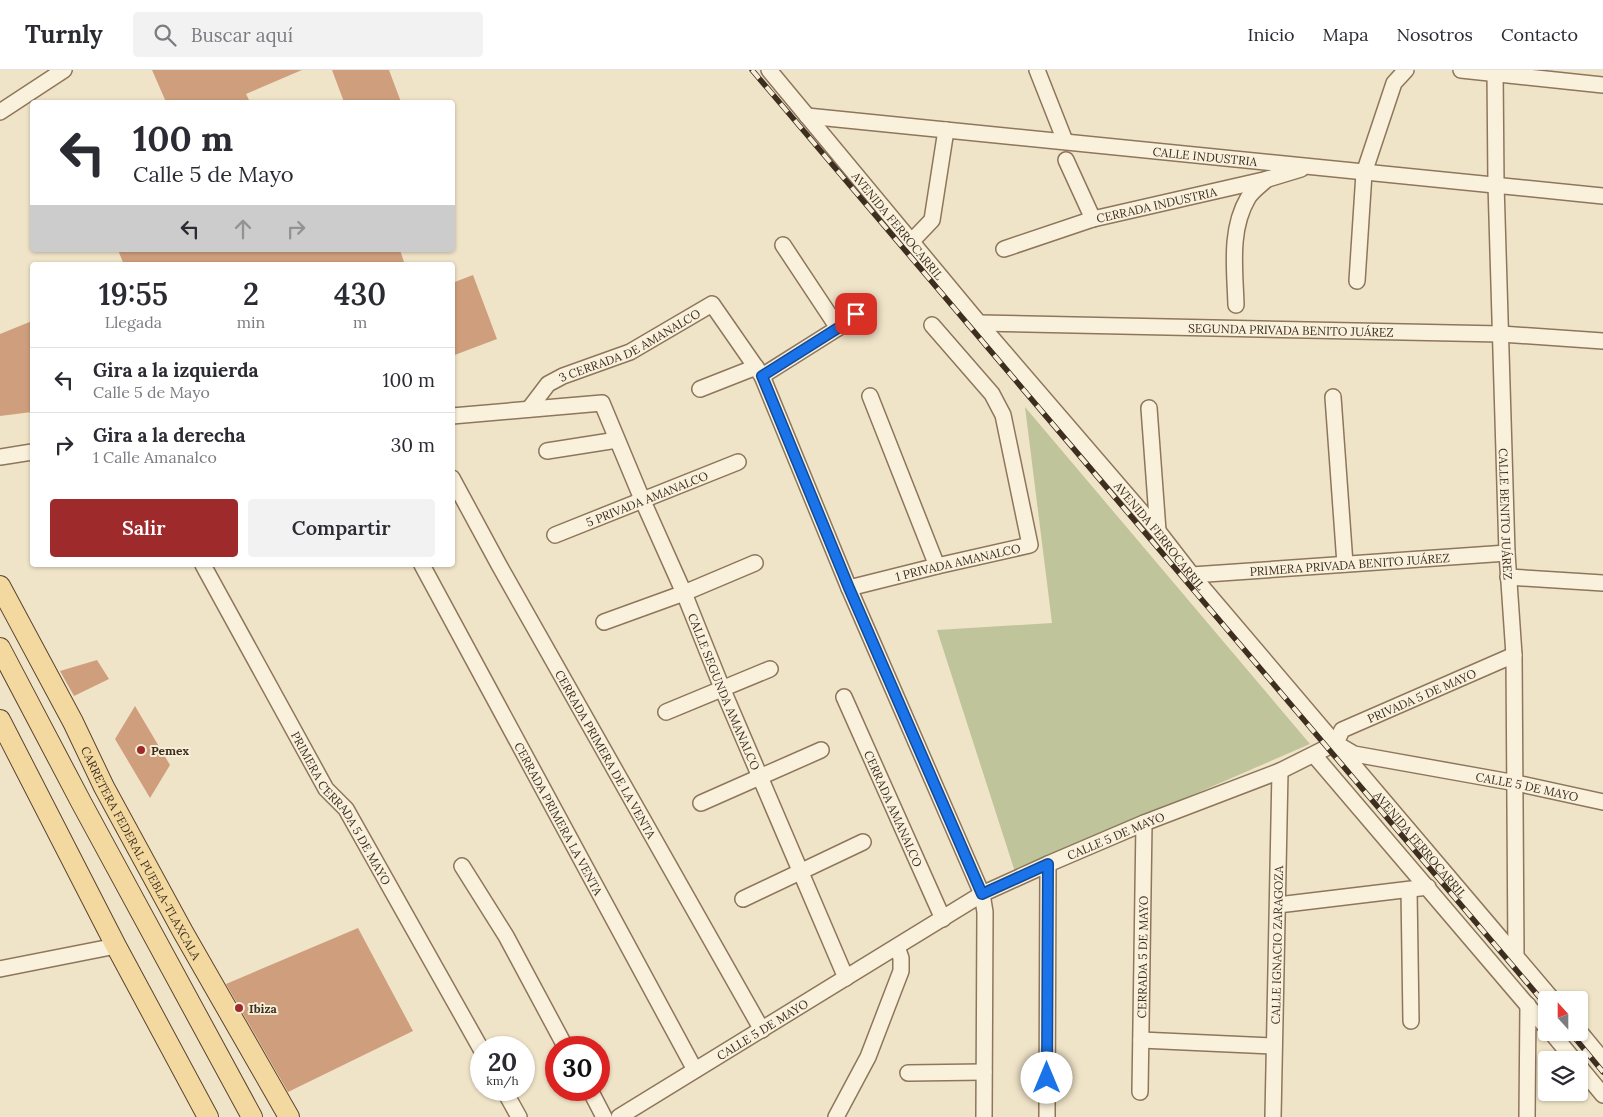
<!DOCTYPE html>
<html lang="es">
<head>
<meta charset="utf-8">
<style>
  :root { --surface:#fff; --page:#f2f2f3; --text:#2b2b33; --muted:#7c7c81; --line:#e1e1e2; --accent:#9e2a2b }
  body { margin:0; font-family:Lora,serif; background:var(--page); color:var(--text); height:100vh; display:flex; flex-direction:column; font-size:19px; white-space:nowrap }
  * { box-sizing:border-box; margin:0 }
  p { font-size:16px; color:var(--muted) }
  .icon { flex:none; width:28px; height:28px; fill:none; stroke:currentColor; stroke-width:2; stroke-linecap:round; stroke-linejoin:round }
  .map { position:relative; flex:1; overflow:hidden }
  .sheet { position:absolute; left:30px; top:192px; width:425px; height:305px; display:flex; flex-direction:column; background:var(--surface); border-radius:5px; box-shadow:0 1px 4px #0004 }
  .sheet>* { flex:none }
  .hud { position:absolute; left:30px; top:30px; width:425px; height:152px; border-radius:5px; box-shadow:0 1px 4px #0004; background:#fff; color:var(--text); overflow:hidden }
  .needle { width:32px; rotate:339deg }
  .controls { position:absolute; left:1538px; top:921px; display:grid; gap:10px }
  .controls a { display:grid; place-items:center; width:50px; height:50px; border-radius:5px; background:var(--surface); box-shadow:0 1px 4px #0004; font-size:25px }
  .speed { position:absolute; left:470px; top:966px; display:flex; gap:10px; font-size:25px; font-weight:700; text-align:center }
  .speed>* { display:grid; place-content:center; width:65px; height:65px; border-radius:50%; background:var(--surface); box-shadow:0 1px 4px #0004; line-height:1 }
  .speed small { font-size:12px; font-weight:400 }
  .speed .limit { border:8px solid #d22; background:#fff; color:#111 }
  .pin { position:absolute; display:grid; place-items:center; width:42px; height:42px; color:#fff; margin:-21px; border-radius:10px; box-shadow:0 2px 8px #0006 }
  .me { position:absolute; width:55px; margin:-28px; rotate:0deg; stroke-linejoin:round; filter:drop-shadow(0 0 4px #0008) }
  .turn { display:flex; align-items:center; gap:18px; height:105px; padding:0 20px; font-size:22px }
  .turn .icon { width:65px; height:65px; stroke-width:2.5 }
  .turn b { display:block; font-size:35px; line-height:42px }
  .lanes { display:flex; align-items:center; height:48px; padding:0 20px; background:#0003; justify-content:center; gap:25px; direction:ltr }
  .lanes .off { opacity:.35 }
  .eta { display:flex; justify-content:space-evenly; align-items:center; height:85px; text-align:center }
  .eta b { font-size:30px; font-weight:600; line-height:35px }
  .primary-button { display:flex; gap:10px; margin-top:auto; padding:10px 20px }
  .primary-button a { flex:1; height:58px; border-radius:5px; background:var(--accent); color:#fff; font-size:20px; font-weight:600; line-height:58px; text-align:center }
  .primary-button a+a { background:var(--page); color:var(--text) }
  ul { padding:0; list-style:none }
  li { display:flex; align-items:center; gap:15px; height:65px; padding:0 20px; border-top:1px solid var(--line) }
  li div { flex:1 }
  li b { display:block; font-size:19px }
  li em { font-style:normal }
  header { display:flex; align-items:center; gap:30px; box-sizing:border-box; height:70px; padding:0 25px; background:var(--surface); border-bottom:1px solid var(--line) }
  header strong { font-size:24px }
  nav { display:flex; gap:28px; margin-inline-start:auto; font-size:18px }
  .search { width:350px; height:45px; background:var(--page); display:flex; align-items:center; gap:12px; box-sizing:border-box; padding:0 18px; border-radius:5px; color:var(--muted); font-size:19px }
  .map>svg:first-child { display:block }
  .cemetery { fill:#bfc49a }
  .building { fill:#cf9f7d }
  .lines { fill:none; stroke-linecap:round; stroke-linejoin:round }
  .minor-casing { stroke:#8d765c; stroke-width:18 }
  .major-casing { stroke:#5b4430; stroke-width:22 }
  .minor { stroke:#faf1dc; stroke-width:15 }
  .major { stroke:#f3d9a0; stroke-width:20 }
  .rail-casing { stroke:#3d2e20; stroke-width:5.5 }
  .rail { stroke:#f7eed8; stroke-width:4; stroke-dasharray:11; stroke-linecap:butt }
  .route-casing { stroke:#114b97; stroke-width:12 }
  .route { stroke:#1a73e8; stroke-width:9 }
  .poi-dot { fill:#9e2a2b; stroke:#f7eed8; stroke-width:2 }
  .labels { text-anchor:middle; dominant-baseline:central; stroke-width:4; stroke-linejoin:round; paint-order:stroke }
  .street-label { font-size:12px; fill:#3d2e20; stroke:#f7eed8 }
  .poi-label { font-size:12px; font-weight:bold; fill:#3d2e20; stroke:#f7eed8; text-anchor:start }
</style>
</head>
<body>
<header>
<strong>Turnly</strong>
<div class="search"><svg class="icon" aria-label="search" viewBox="0 0 24 24"><circle cx="10" cy="10" r="6"/><path d="M15 15l6 6"/></svg>Buscar aquí</div>
<nav><a>Inicio</a><a>Mapa</a><a>Nosotros</a><a>Contacto</a></nav>
</header>
<div class="map">
<svg width="1603" height="1047" viewBox="0 0 1603 1047">
  <rect width="100%" height="100%" fill="#f0e4c8"/>
  <!-- cemetery -->
  <path class="cemetery" d="M 1025,337 L 1310,674 L 1015,802 L 937,560 L 1052,553 Z"/>
  <!-- building -->
  <path class="building" d="M 152,0 L 302,0 L 246,24 L 250,32 L 166,32 Z
    M 332,0 L 389,0 L 401,32 L 344,32 Z
    M 118,180 L 400,180 L 405,195 L 124,195 Z
    M 473,205 L 497,269 L 452,286 L 452,213 Z
    M 32,251 L 32,342 L 0,346 L 0,264 Z
    M 97,590 L 109,609 L 74,626 L 60,601 Z
    M 135,636 L 170,695 L 150,728 L 115,669 Z
    M 358,858 L 413,961 L 288,1022 L 226,914 Z"/>
  <g class="lines">
    <!-- minor casing -->
    <g class="minor-casing">
      <g id="minor">
        <path id="s1" d="M 769,0 L 979,253 L 1158,461 L 1192,505 L 1553,930"/>
        <path d="M 1037,0 L 1065,71"/>
        <path d="M 1461,0 L 1603,15"/>
        <path id="s2" d="M 1495,0 L 1496,114 L 1507,483 L 1514,585 L 1516,886"/>
        <path d="M 0,42 L 64,0"/>
        <path id="s3" d="M 807,46 L 1603,126"/>
        <path d="M 1066,90 L 1093,149"/>
        <path d="M 911,172 L 932,150 L 946,60"/>
        <path d="M 783,175 L 838,258"/>
        <path id="s4" d="M 1004,179 L 1093,149 L 1268,109 L 1301,99"/>
        <path d="M 1357,211 L 1364,103 L 1394,13 L 1406,0"/>
        <path d="M 1236,235 C 1235,200 1229,160 1248,128 C 1252,121 1261,115 1267,109"/>
        <path id="s5" d="M 979,253 L 1501,264 L 1603,271"/>
        <path d="M 762,306 L 838,258 L 856,244"/>
        <path d="M 700,319 L 756,297"/>
        <path d="M 870,326 L 937,496"/>
        <path d="M 1333,327 L 1345,494"/>
        <path d="M 1149,338 L 1158,461"/>
        <path id="s6" d="M 529,339 L 548,314 L 563,306 L 630,282 L 712,234 L 762,306 L 849,518 L 982,824 L 985,842 L 984,1047"/>
        <path id="s7" d="M 452,346 L 602,333 L 642,429 L 684,523 L 722,618 L 846,908"/>
        <path d="M 547,381 L 617,370"/>
        <path d="M 0,387 L 32,382"/>
        <path id="s8" d="M 452,408 L 499,495 L 762,960"/>
        <path id="s9" d="M 555,465 L 738,392"/>
        <path id="s10" d="M 203,495 L 326,719 L 346,739 L 481,979"/>
        <path id="s11" d="M 422,495 L 695,1000"/>
        <path id="s12" d="M 1192,505 L 1507,483"/>
        <path d="M 1508,507 L 1603,513"/>
        <path id="s13" d="M 849,518 L 937,496 L 1030,475 L 1003,345 L 992,324 L 932,255"/>
        <path d="M 604,552 L 684,523 L 755,493"/>
        <path id="s14" d="M 844,627 L 943,849"/>
        <path d="M 666,642 L 770,599"/>
        <path id="s15" d="M 1336,673 L 1342,660 L 1514,585"/>
        <path id="s16" d="M 1342,677 L 1354,684 L 1516,713 L 1603,732"/>
        <path d="M 1314,685 L 1546,957"/>
        <path d="M 701,733 L 821,680"/>
        <path d="M 462,796 L 506,866 L 566,978"/>
        <path d="M 1409,820 L 1411,951"/>
        <path d="M 743,829 L 863,772"/>
        <path d="M 1278,835 L 1428,817"/>
        <path d="M 0,899 L 116,876"/>
        <path d="M 1579,961 L 1603,990"/>
        <path d="M 1551,962 L 1574,990"/>
        <path d="M 1141,970 L 1274,976"/>
        <path d="M 1579,996 L 1603,1025"/>
        <path d="M 908,1003 L 984,1002"/>
        <path d="M 504,1020 L 519,1047"/>
        <path d="M 590,1020 L 604,1047"/>
        <path id="s17" d="M 1140,1022 L 1144,753"/>
        <path id="s18" d="M 619,1047 L 982,824 L 1048,794 L 1144,753 L 1280,701 L 1336,673"/>
        <path d="M 836,1047 L 868,987 L 901,901 L 901,888 L 897,877"/>
        <path d="M 1047,1047 L 1048,794"/>
        <path id="s19" d="M 1273,1047 L 1280,701"/>
        <path d="M 1527,1047 L 1528,935"/>
      </g>
    </g>
    <!-- major casing -->
    <g class="major-casing">
      <g id="major">
        <path id="s20" d="M 0,516 L 73,652 L 104,717 L 183,862 L 289,1047"/>
        <path d="M 0,578 L 81,732 L 252,1047"/>
        <path d="M 0,650 L 116,876 L 208,1047"/>
      </g>
    </g>
    <!-- minor -->
    <use href="#minor" class="minor"/>
    <!-- major -->
    <use href="#major" class="major"/>
    <!-- rail casing -->
    <g class="rail-casing">
      <path id="rail" d="M 752,0 L 1546,935
        M 1570,962 L 1603,1002"/>
    </g>
    <!-- rail -->
    <use href="#rail" class="rail"/>
  </g>
  <g class="lines">
    <!-- route casing -->
    <g class="route-casing">
      <path id="route" d="M 856,244 L 838,258 L 762,306 L 849,518 L 982,824 L 1048,794 L 1047,1008"/>
    </g>
    <!-- route -->
    <use href="#route" class="route"/>
  </g>
  <!-- markers -->
  <g class="poi-dot">
    <circle cx="141" cy="680" r="5"/>
    <circle cx="239" cy="938" r="5"/>
  </g>
  <g class="labels">
    <!-- street labels -->
    <g class="street-label">
      <text stroke="none"><textPath href="#s3" startOffset="400">CALLE INDUSTRIA</textPath></text>
      <text stroke="none"><textPath href="#s4" startOffset="159">CERRADA INDUSTRIA</textPath></text>
      <text stroke="none"><textPath href="#s1" startOffset="202">AVENIDA FERROCARRIL</textPath></text>
      <text stroke="none"><textPath href="#s5" startOffset="312">SEGUNDA PRIVADA BENITO JUÁREZ</textPath></text>
      <text stroke="none"><textPath href="#s6" startOffset="122">3 CERRADA DE AMANALCO</textPath></text>
      <text stroke="none"><textPath href="#s9" startOffset="99">5 PRIVADA AMANALCO</textPath></text>
      <text stroke="none"><textPath href="#s2" startOffset="444">CALLE BENITO JUÁREZ</textPath></text>
      <text stroke="none"><textPath href="#s1" startOffset="608">AVENIDA FERROCARRIL</textPath></text>
      <text stroke="none"><textPath href="#s13" startOffset="112">1 PRIVADA AMANALCO</textPath></text>
      <text stroke="none"><textPath href="#s12" startOffset="158">PRIMERA PRIVADA BENITO JUÁREZ</textPath></text>
      <text stroke="none"><textPath href="#s7" startOffset="464">CALLE SEGUNDA AMANALCO</textPath></text>
      <text stroke="none"><textPath href="#s15" startOffset="101">PRIVADA 5 DE MAYO</textPath></text>
      <text stroke="none"><textPath href="#s8" startOffset="316">CERRADA PRIMERA DE LA VENTA</textPath></text>
      <text stroke="none"><textPath href="#s16" startOffset="190">CALLE 5 DE MAYO</textPath></text>
      <text stroke="none"><textPath href="#s10" startOffset="280">PRIMERA CERRADA 5 DE MAYO</textPath></text>
      <text stroke="none"><textPath href="#s14" startOffset="122">CERRADA AMANALCO</textPath></text>
      <text stroke="none"><textPath href="#s11" startOffset="288">CERRADA PRIMERA LA VENTA</textPath></text>
      <text stroke="none"><textPath href="#s18" startOffset="572">CALLE 5 DE MAYO</textPath></text>
      <text stroke="none"><textPath href="#s1" startOffset="1012">AVENIDA FERROCARRIL</textPath></text>
      <text stroke="none"><textPath href="#s20" startOffset="302">CARRETERA FEDERAL PUEBLA-TLAXCALA</textPath></text>
      <text stroke="none"><textPath href="#s19" startOffset="172">CALLE IGNACIO ZARAGOZA</textPath></text>
      <text stroke="none"><textPath href="#s17" startOffset="135">CERRADA 5 DE MAYO</textPath></text>
      <text stroke="none"><textPath href="#s18" startOffset="168">CALLE 5 DE MAYO</textPath></text>
    </g>
    <!-- poi labels -->
    <g class="poi-label">
      <text x="151" y="680">Pemex</text>
      <text x="249" y="938">Ibiza</text>
    </g>
  </g>
</svg>
<div class="controls">
<a><svg class="needle" viewBox="-14 -14 28 28"><path d="M0-13l5 13h-10z" fill="#e53935"/><path d="M0 13l5-13h-10z" fill="#7c7c81"/></svg></a>
<a><svg class="icon" aria-label="layers" viewBox="0 0 24 24"><path d="M12 4l9 5-9 5-9-5zM3 14l9 5 9-5"/></svg></a>
</div>
<div class="speed"><div>20<small>km/h</small></div><div class="limit">30</div></div>
<div class="pin" style="left:856px;top:244px;background:#d93025"><svg class="icon" aria-label="arrive" viewBox="0 0 24 24"><path d="M6 21V4h12l-3 4 3 4H6"/></svg></div>
<svg class="me" style="left:1047px;top:1008px" viewBox="-20 -20 40 40"><circle r="19" fill="#fff"/><path d="M0-13L10 11 0 6-10 11z" fill="#1a73e8"/></svg>
<div class="hud">
<div class="turn"><svg class="icon" aria-label="left" viewBox="0 0 24 24"><path d="M17 20v-9H6M10 6l-5 5 5 5"/></svg><div><b>100 m</b>Calle 5 de Mayo</div></div>
<div class="lanes"><svg class="icon" aria-label="left" viewBox="0 0 24 24"><path d="M17 20v-9H6M10 6l-5 5 5 5"/></svg><svg class="icon off" aria-label="ahead" viewBox="0 0 24 24"><path d="M12 20V5M6 11l6-6 6 6"/></svg><svg class="icon off" aria-label="right" viewBox="0 0 24 24"><path d="M7 20v-9h11M14 6l5 5-5 5"/></svg></div>
</div>
<section class="sheet">
<div class="eta">
<div><b>19:55</b><p>Llegada</p></div>
<div><b>2</b><p>min</p></div>
<div><b>430</b><p>m</p></div>
</div>
<ul>
<li><svg class="icon" aria-label="left" viewBox="0 0 24 24"><path d="M17 20v-9H6M10 6l-5 5 5 5"/></svg><div><b>Gira a la izquierda</b><p>Calle 5 de Mayo</p></div><em>100 m</em></li>
<li><svg class="icon" aria-label="right" viewBox="0 0 24 24"><path d="M7 20v-9h11M14 6l5 5-5 5"/></svg><div><b>Gira a la derecha</b><p>1 Calle Amanalco</p></div><em>30 m</em></li>
</ul>
<div class="primary-button"><a>Salir</a><a>Compartir</a></div>
</section>
</div>
</body>
</html>
